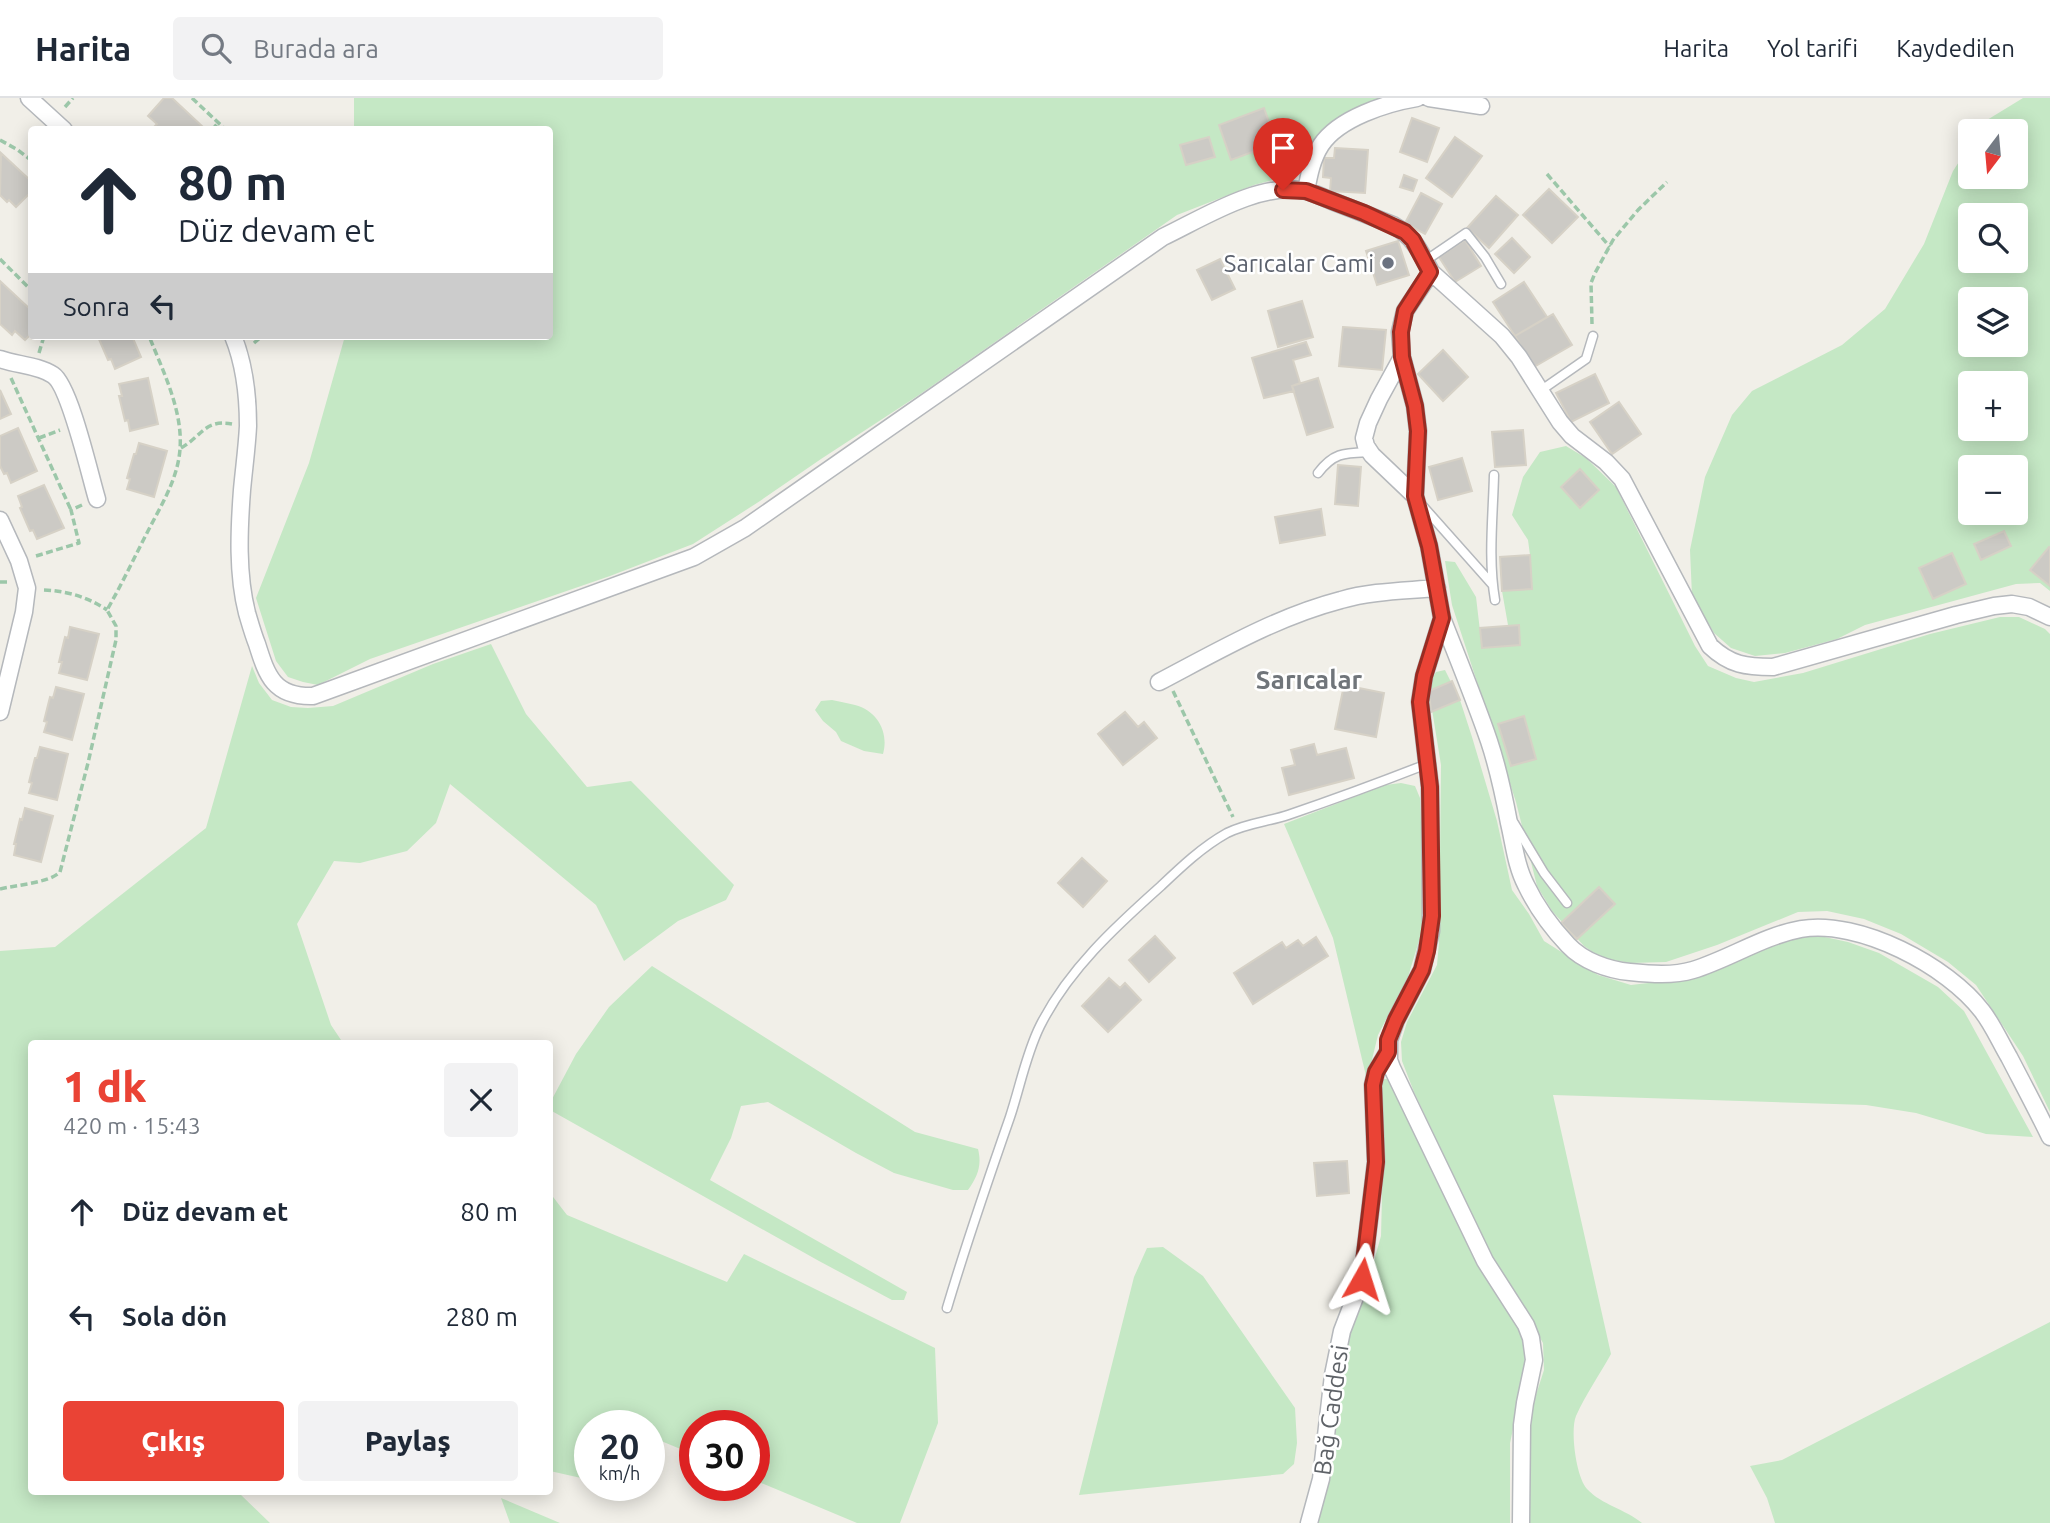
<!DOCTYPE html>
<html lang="tr">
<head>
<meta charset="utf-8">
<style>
  :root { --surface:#fff; --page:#f2f2f3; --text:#1f2937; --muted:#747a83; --line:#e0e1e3; --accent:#ea4335 }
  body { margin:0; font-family:Ubuntu,sans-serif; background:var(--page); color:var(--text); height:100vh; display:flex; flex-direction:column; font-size:26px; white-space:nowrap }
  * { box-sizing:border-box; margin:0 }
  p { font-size:23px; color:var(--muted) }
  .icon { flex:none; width:38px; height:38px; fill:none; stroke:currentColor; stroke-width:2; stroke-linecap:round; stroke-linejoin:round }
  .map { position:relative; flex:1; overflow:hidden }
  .details { position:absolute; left:28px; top:942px; width:525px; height:455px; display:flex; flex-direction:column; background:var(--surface); border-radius:7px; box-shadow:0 4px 18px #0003 }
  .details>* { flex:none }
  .guide { position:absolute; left:28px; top:28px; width:525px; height:214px; border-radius:7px; box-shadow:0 4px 18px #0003; background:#fff; color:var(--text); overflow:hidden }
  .needle { width:46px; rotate:196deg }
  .controls { position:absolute; left:1958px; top:21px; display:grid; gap:14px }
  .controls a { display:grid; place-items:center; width:70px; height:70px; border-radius:7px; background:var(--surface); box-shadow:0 4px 18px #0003; font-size:35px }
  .speed { position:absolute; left:574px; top:1312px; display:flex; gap:14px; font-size:35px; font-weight:700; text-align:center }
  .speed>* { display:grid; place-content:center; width:91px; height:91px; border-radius:50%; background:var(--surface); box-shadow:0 4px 18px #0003; line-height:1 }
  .speed small { font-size:18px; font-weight:400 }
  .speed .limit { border:10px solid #d22; background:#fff; color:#111 }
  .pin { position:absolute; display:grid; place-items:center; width:60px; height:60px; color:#fff; margin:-72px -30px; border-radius:50% 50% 50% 0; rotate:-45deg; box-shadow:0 0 7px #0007 }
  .pin .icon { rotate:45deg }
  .me { position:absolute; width:77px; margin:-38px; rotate:6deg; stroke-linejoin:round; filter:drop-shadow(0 0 5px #0008) }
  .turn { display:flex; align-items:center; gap:24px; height:147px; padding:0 35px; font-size:32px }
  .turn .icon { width:91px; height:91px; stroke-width:2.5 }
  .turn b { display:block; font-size:49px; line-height:60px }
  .then { display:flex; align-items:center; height:66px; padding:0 35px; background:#0003; gap:14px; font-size:26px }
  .round { display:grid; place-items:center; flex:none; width:74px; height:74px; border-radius:7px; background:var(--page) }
  .head { display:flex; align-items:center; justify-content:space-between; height:119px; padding:0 35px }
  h1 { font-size:42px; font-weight:800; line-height:52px; color:var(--accent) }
  .action { display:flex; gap:14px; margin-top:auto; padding:14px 35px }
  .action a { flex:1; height:80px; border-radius:7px; background:var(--accent); color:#fff; font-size:28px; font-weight:800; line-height:80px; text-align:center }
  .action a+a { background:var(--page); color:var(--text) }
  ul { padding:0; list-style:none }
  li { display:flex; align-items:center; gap:21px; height:105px; padding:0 35px }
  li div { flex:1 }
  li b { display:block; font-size:26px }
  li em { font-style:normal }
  header { display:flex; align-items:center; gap:42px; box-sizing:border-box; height:98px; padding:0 35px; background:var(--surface); border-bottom:2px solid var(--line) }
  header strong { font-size:33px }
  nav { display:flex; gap:38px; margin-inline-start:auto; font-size:24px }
  .search { width:490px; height:63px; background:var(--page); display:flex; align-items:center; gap:18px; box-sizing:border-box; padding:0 24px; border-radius:7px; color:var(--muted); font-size:26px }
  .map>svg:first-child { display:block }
  .green { fill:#c5e8c5; fill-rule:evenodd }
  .building { fill:#cccac5; stroke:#d6d1c6; stroke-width:2 }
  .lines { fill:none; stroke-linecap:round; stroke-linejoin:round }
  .service-casing { stroke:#b5b8bc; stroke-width:11 }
  .minor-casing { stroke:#b5b8bc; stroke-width:19 }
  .path { stroke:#9cc7a9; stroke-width:3.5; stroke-dasharray:7 3.5; stroke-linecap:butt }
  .service { stroke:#fff; stroke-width:8 }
  .minor { stroke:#fff; stroke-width:16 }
  .route-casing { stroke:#982c22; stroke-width:18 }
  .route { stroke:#ea4335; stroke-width:12 }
  .worship-dot { fill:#6b7280; stroke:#fff; stroke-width:2.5 }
  .labels { text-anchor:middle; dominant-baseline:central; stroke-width:5; stroke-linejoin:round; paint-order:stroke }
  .worship-label { font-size:24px; fill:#5b616d; stroke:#fff; text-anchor:end }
  .street-label { font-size:24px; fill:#5f6368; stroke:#fff }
  .neighbourhood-label { font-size:26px; font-weight:bold; fill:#70757a; stroke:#fff }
</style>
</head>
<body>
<header>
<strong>Harita</strong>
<div class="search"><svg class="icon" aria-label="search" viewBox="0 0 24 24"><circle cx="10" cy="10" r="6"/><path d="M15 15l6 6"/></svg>Burada ara</div>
<nav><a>Harita</a><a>Yol tarifi</a><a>Kaydedilen</a></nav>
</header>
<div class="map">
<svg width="2050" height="1425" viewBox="0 0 2050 1425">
  <rect width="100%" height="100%" fill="#f1efe8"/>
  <!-- green -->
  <path class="green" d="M 354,0 L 1417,0 L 1338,30 L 1310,72 L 1254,87 L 1177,117 L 919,297 L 821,361 L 760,403 L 693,446 L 610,478 L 370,561 L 318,587 L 303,584 L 288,579 L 276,563 L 256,500 L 309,365 L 345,238 L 550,238 L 550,32 L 354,31 Z
    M 2023,0 L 2050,0 L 2050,493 L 2040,485 L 2016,486 L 1865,527 L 1837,541 L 1785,555 L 1755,558 L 1731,550 L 1714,535 L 1692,498 L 1690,452 L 1705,379 L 1732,317 L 1752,293 L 1842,247 L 1885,211 L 1924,146 L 1953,73 L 1970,47 L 1970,79 L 2016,79 L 2016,33 L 1980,33 L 1987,22 ZM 1970,117 L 2016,117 L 2016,163 L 1970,163 ZM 1970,201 L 2016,201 L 2016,247 L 1970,247 ZM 1970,285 L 2016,285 L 2016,331 L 1970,331 ZM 1970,369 L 2016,369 L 2016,415 L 1970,415 Z
    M 1566,348 L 1586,360 L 1616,389 L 1695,548 L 1708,568 L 1736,580 L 1754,584 L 1803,575 L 1930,536 L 2000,519 L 2019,519 L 2045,531 L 2050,536 L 2050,1014 L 2023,958 L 1976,887 L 1948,864 L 1901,836 L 1864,821 L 1827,813 L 1798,814 L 1717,847 L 1666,864 L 1631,865 L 1601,860 L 1584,848 L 1552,813 L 1537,788 L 1516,704 L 1452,507 L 1445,463 L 1455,464 L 1476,499 L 1482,550 L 1520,547 L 1519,527 L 1508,527 L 1502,493 L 1530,457 L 1528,442 L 1512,417 L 1523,379 L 1540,354 Z
    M 491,546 L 526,616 L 587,689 L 631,683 L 734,787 L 726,802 L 678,823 L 624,863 L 596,807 L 450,686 L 436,725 L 407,753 L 360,765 L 334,763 L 297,826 L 331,927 L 343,945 L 32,945 L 32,1393 L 240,1393 L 241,1397 L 270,1425 L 0,1425 L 0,853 L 55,849 L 206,730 L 252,568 L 259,585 L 272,602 L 291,609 L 308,610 L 333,608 L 433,566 Z
    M 1445,572 L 1460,602 L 1472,639 L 1497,723 L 1512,792 L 1529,816 L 1544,843 L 1598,877 L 1631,887 L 1682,881 L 1796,840 L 1820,838 L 1848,844 L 1879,855 L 1938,889 L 1964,913 L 2033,1039 L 1986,1036 L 1916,1015 L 1866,1007 L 1553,997 L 1611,1256 C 1600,1276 1586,1296 1576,1318 C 1570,1332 1576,1379 1587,1391 C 1602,1407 1625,1411 1642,1425 L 1529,1425 L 1530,1336 L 1534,1303 L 1544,1272 L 1543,1245 L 1490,1155 L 1414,994 L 1402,963 L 1401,944 L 1407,924 L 1437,867 L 1439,844 L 1441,667 L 1429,593 L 1429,586 L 1436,574 Z
    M 832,602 C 840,604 848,605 855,607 C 878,613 889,635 883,656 L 864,653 L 841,643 L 836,634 L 823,623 L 815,612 L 821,603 Z
    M 1401,685 L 1415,688 L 1420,700 L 1424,799 L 1421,836 L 1408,879 L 1378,937 L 1367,982 L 1333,840 L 1284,726 L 1385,687 Z
    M 652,868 L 915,1034 L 978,1051 C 982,1067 978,1078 968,1092 L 953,1092 L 894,1075 L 856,1055 L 768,1004 L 741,1008 L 731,1040 L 710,1082 L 907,1194 L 904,1202 L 892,1202 L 819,1163 L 550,1012 L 550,1005 L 576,956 L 609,909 Z
    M 1382,981 L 1388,981 L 1478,1165 L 1521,1232 L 1527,1248 L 1526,1271 L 1510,1345 L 1510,1425 L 1316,1425 L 1331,1371 L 1340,1261 L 1370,1177 L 1381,1138 L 1383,1058 L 1379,988 Z
    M 550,1095 L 567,1117 L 727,1184 L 744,1156 L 935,1250 L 938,1325 L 900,1425 L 857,1425 L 754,1382 L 754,1328 L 695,1328 L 695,1357 L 649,1338 L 649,1328 L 590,1328 L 590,1382 L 550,1373 Z
    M 1163,1149 L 1203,1178 L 1295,1310 L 1297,1345 L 1294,1366 L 1283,1376 L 1079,1397 L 1134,1179 L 1147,1150 Z
    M 2050,1224 L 2050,1425 L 1775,1425 L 1767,1400 L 1750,1368 L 1782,1362 Z
    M 501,1400 L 560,1425 L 510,1425 Z"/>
  <!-- building -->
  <path class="building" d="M 164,0 L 172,0 L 203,29 L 200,32 L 159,32 L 155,28 L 157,26 L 148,18 Z
    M 1264,10 L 1273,35 L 1262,39 L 1266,49 L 1231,62 L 1219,27 Z
    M 1412,20 L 1439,30 L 1427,64 L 1400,54 Z
    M 1209,39 L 1215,59 L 1186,67 L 1180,47 Z
    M 1455,39 L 1482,58 L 1452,99 L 1426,80 Z
    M 1335,50 L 1368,52 L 1365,95 L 1330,93 L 1331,80 L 1323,79 L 1324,60 L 1334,60 Z
    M 1,55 L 32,84 L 32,93 L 16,109 L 9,102 L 7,104 L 0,97 Z
    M 1404,77 L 1417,82 L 1413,93 L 1400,89 Z
    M 1549,91 L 1578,119 L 1552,145 L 1523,117 Z
    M 1421,95 L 1442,106 L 1425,136 L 1405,125 Z
    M 1496,98 L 1518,117 L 1489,150 L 1467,130 Z
    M 1512,140 L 1530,159 L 1514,175 L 1495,156 Z
    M 1465,142 L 1481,168 L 1455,184 L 1439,159 Z
    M 1398,143 L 1409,177 L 1377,187 L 1366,153 Z
    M 1220,161 L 1235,191 L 1212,202 L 1197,172 Z
    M 0,183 L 32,213 L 32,235 L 25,242 L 15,233 L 12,237 L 0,226 Z
    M 1524,184 L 1547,219 L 1515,238 L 1493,204 Z
    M 1302,203 L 1313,239 L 1278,249 L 1268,213 Z
    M 1553,216 L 1572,247 L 1534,269 L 1515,238 Z
    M 1343,229 L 1386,232 L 1382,272 L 1339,268 Z
    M 100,238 L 132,238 L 141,259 L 115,271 L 111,261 L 108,262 L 98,239 Z
    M 1306,244 L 1311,257 L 1293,262 L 1300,285 L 1292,288 L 1294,293 L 1264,300 L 1252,260 Z
    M 1443,252 L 1468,279 L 1443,303 L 1418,276 Z
    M 1595,276 L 1609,305 L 1571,324 L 1556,295 Z
    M 148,280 L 158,326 L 130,333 L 128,322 L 125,323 L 119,298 L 122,298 L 119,286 Z
    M 1318,280 L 1333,329 L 1307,337 L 1292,288 Z
    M 0,292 L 11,316 L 0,321 Z
    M 1619,304 L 1641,336 L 1612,356 L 1590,324 Z
    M 18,330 L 37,373 L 11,385 L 7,375 L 4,376 L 0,368 L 0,338 Z
    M 1523,332 L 1526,367 L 1495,369 L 1492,334 Z
    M 139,345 L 167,353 L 154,399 L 127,391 L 130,381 L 127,380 L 134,356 L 136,356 Z
    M 1462,360 L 1472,393 L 1438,402 L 1429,369 Z
    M 1338,367 L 1361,369 L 1358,408 L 1335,406 Z
    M 1580,371 L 1599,392 L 1580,410 L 1561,389 Z
    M 44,387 L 64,430 L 37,441 L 33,432 L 30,433 L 20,410 L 22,409 L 18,398 Z
    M 1321,411 L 1325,437 L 1280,445 L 1275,419 Z
    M 2004,433 L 2011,448 L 1981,462 L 1974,446 Z
    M 2049,449 L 2050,450 L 2050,488 L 2030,472 Z
    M 1952,455 L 1966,486 L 1933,501 L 1919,470 Z
    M 1530,457 L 1532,491 L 1502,493 L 1500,459 Z
    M 1519,527 L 1520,547 L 1482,550 L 1480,530 Z
    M 70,529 L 99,536 L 87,582 L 59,575 L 62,564 L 59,564 L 65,539 L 68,540 Z
    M 1452,583 L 1460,602 L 1431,614 L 1429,593 Z
    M 1344,587 L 1384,595 L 1376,639 L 1335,631 Z
    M 56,589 L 84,596 L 72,642 L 44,634 L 47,624 L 44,623 L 50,599 L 53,600 Z
    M 1125,614 L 1138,629 L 1144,624 L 1157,640 L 1123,667 L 1098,636 Z
    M 1524,618 L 1536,661 L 1511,668 L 1498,626 Z
    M 1314,646 L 1317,657 L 1346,650 L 1354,680 L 1289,697 L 1282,670 L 1295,667 L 1291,652 Z
    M 40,649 L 68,656 L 57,702 L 29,695 L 32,685 L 29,684 L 35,660 L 37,660 Z
    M 25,710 L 53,718 L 41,764 L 14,757 L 16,746 L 14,746 L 20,721 L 22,722 Z
    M 1082,760 L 1107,783 L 1083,809 L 1058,785 Z
    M 1599,789 L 1615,806 L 1577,841 L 1561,825 Z
    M 1155,838 L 1175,860 L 1149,884 L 1129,862 Z
    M 1316,839 L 1328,858 L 1253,906 L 1234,875 L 1282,844 L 1286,850 L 1298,842 L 1303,848 Z
    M 1109,880 L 1120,890 L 1125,885 L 1141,902 L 1108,934 L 1082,908 Z
    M 1347,1063 L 1349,1095 L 1317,1098 L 1314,1065 Z"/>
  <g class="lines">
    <!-- service casing -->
    <g class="service-casing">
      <path id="service" d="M 1425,163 L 1466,135 L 1485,159 L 1501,186
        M 1540,293 L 1586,261 L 1593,238
        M 1318,375 C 1334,354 1345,355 1370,354
        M 1494,377 C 1493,418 1488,461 1495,502
        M 1420,405 L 1492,486
        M 1514,725 L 1544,775 L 1567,805
        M 947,1210 C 966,1146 988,1082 1010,1019 C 1020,989 1026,956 1040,928 C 1068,872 1115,829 1161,788 C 1181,769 1202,749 1227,735 C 1247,725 1267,724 1288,717 C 1335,701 1381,684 1427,666"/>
    </g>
    <!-- minor casing -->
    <g class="minor-casing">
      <path id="minor" d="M 29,0 L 64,32
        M 1429,0 L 1481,8
        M 1306,93 C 1309,77 1312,61 1321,47 C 1339,20 1387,5 1417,0
        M 1431,174 L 1502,238 L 1519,259 L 1560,324 L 1572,338 L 1606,364 L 1622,381 L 1710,548 C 1730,567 1746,569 1773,569 L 1956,517 L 1994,508 L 2012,506 L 2029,509 L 2050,519
        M 233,238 C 244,265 248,299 248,328 C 247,349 244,370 242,392 C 239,432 237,476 247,515 C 250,525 253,536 257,546 C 267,578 274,599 313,598 L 694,459 L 745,430 L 1163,139 C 1203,120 1260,83 1306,93 C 1315,95 1324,100 1332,103 C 1352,111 1373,119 1393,127 C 1414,139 1420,153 1431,174 L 1405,213 L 1400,234 L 1402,259 L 1379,301 L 1368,325 L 1364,340 L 1366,348 L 1372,357 L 1415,398
        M 1402,259 L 1415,308 L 1418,333 L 1415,398 L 1429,448 L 1442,520 L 1424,578 L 1420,604 L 1430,689 L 1431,833 L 1422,872 L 1396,922 L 1389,942 L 1389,962 L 1392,970 L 1485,1163 L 1526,1227 L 1531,1240 L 1534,1262 L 1525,1305 L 1522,1327 L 1521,1425
        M 0,261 C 16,267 38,267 53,277 C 70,288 90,378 97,401
        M 0,422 L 19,463 L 27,490 L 24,514 L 0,614
        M 1442,520 C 1458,561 1475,602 1489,643 C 1498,670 1504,698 1509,725 C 1514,746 1516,768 1526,787 C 1536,808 1552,830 1568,847 C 1583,863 1608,872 1630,874 C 1650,876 1673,878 1693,872 C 1729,861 1763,838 1801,831 C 1859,821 1948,868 1982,913 C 1993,927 2000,944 2009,959 C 2023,986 2037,1012 2050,1039
        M 1159,584 C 1218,553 1276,519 1341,502 C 1372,493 1405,493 1437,490
        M 1309,1425 L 1321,1381 L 1333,1277 L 1342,1233 L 1362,1181 L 1376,1064 L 1373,987 L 1376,974 L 1388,954"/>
    </g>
    <!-- path -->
    <path class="path" d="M 192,0 L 226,32
      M 65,9 L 73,0
      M 212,32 L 218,25
      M 0,42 L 18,52 L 32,63
      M 1547,76 L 1610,149
      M 0,161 L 32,193
      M 1592,226 L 1591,185 L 1595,175 L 1613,142 L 1638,112 L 1667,84
      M 254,245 L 262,238
      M 39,255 L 44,238
      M 11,280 L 71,412
      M 39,340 L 60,332
      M 181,350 C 202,338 205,321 232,326
      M 36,458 L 79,445 L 71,412 L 82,407
      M 0,484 L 9,484
      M 44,492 C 67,493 88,499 107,512
      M 1173,593 L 1233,719
      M 0,791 C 16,787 49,785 60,774 L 88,665 L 116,542 L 116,528 L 107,512 C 122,486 135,458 149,431 C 162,406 178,380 180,351 C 183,313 163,273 149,238"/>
    <!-- service -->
    <use href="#service" class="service"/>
    <!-- minor -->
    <use href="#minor" class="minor"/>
  </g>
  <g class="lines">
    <!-- route casing -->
    <g class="route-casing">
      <path id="route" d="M 1283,92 L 1306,93 L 1364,115 L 1405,134 L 1413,142 L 1430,174 L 1405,213 L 1401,234 L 1402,259 L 1415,308 L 1418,333 L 1415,398 L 1429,448 L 1442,520 L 1424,578 L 1420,604 L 1430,689 L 1432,818 L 1427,853 L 1422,872 L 1396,922 L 1388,942 L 1388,954 L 1376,974 L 1373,987 L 1376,1064 L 1362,1181"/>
    </g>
    <!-- route -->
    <use href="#route" class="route"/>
  </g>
  <!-- markers -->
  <circle class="worship-dot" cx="1388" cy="165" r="7"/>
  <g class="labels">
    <!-- worship labels -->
    <g class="worship-label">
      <text x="1374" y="165">Sarıcalar Cami</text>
    </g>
    <!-- street labels -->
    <g class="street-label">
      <text transform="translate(1331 1312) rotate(-82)">Bağ Caddesi</text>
    </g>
    <!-- neighbourhood labels -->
    <g class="neighbourhood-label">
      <text x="1309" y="581">Sarıcalar</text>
    </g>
  </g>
</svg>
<div class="controls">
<a><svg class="needle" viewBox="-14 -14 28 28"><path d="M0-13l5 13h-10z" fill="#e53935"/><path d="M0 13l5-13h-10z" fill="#747a83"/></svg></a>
<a><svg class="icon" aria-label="search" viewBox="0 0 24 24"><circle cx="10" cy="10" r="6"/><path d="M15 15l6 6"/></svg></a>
<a><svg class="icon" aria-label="layers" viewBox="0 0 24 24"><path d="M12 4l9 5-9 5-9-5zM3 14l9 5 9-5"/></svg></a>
<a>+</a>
<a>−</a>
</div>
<div class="speed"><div>20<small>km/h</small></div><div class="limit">30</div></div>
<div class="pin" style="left:1283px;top:92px;background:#d93025"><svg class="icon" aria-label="arrive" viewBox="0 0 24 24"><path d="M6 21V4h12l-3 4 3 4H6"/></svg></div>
<svg class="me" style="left:1362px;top:1181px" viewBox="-20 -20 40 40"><path d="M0-17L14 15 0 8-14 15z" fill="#ea4335" stroke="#fff" stroke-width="4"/></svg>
<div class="guide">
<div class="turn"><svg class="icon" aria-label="ahead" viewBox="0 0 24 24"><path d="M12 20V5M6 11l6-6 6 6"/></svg><div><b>80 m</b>Düz devam et</div></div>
<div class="then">Sonra<svg class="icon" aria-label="left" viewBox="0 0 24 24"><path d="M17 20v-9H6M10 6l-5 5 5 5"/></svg></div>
</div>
<section class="details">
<div class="head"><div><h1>1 dk</h1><p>420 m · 15:43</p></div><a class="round"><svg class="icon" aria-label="close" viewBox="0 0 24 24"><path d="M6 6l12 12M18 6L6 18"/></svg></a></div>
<ul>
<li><svg class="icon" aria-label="ahead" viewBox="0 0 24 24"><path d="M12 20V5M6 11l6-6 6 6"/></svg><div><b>Düz devam et</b></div><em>80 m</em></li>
<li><svg class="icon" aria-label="left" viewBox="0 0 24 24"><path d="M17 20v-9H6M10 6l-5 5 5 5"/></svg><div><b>Sola dön</b></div><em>280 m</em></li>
</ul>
<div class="action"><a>Çıkış</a><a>Paylaş</a></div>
</section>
</div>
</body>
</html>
